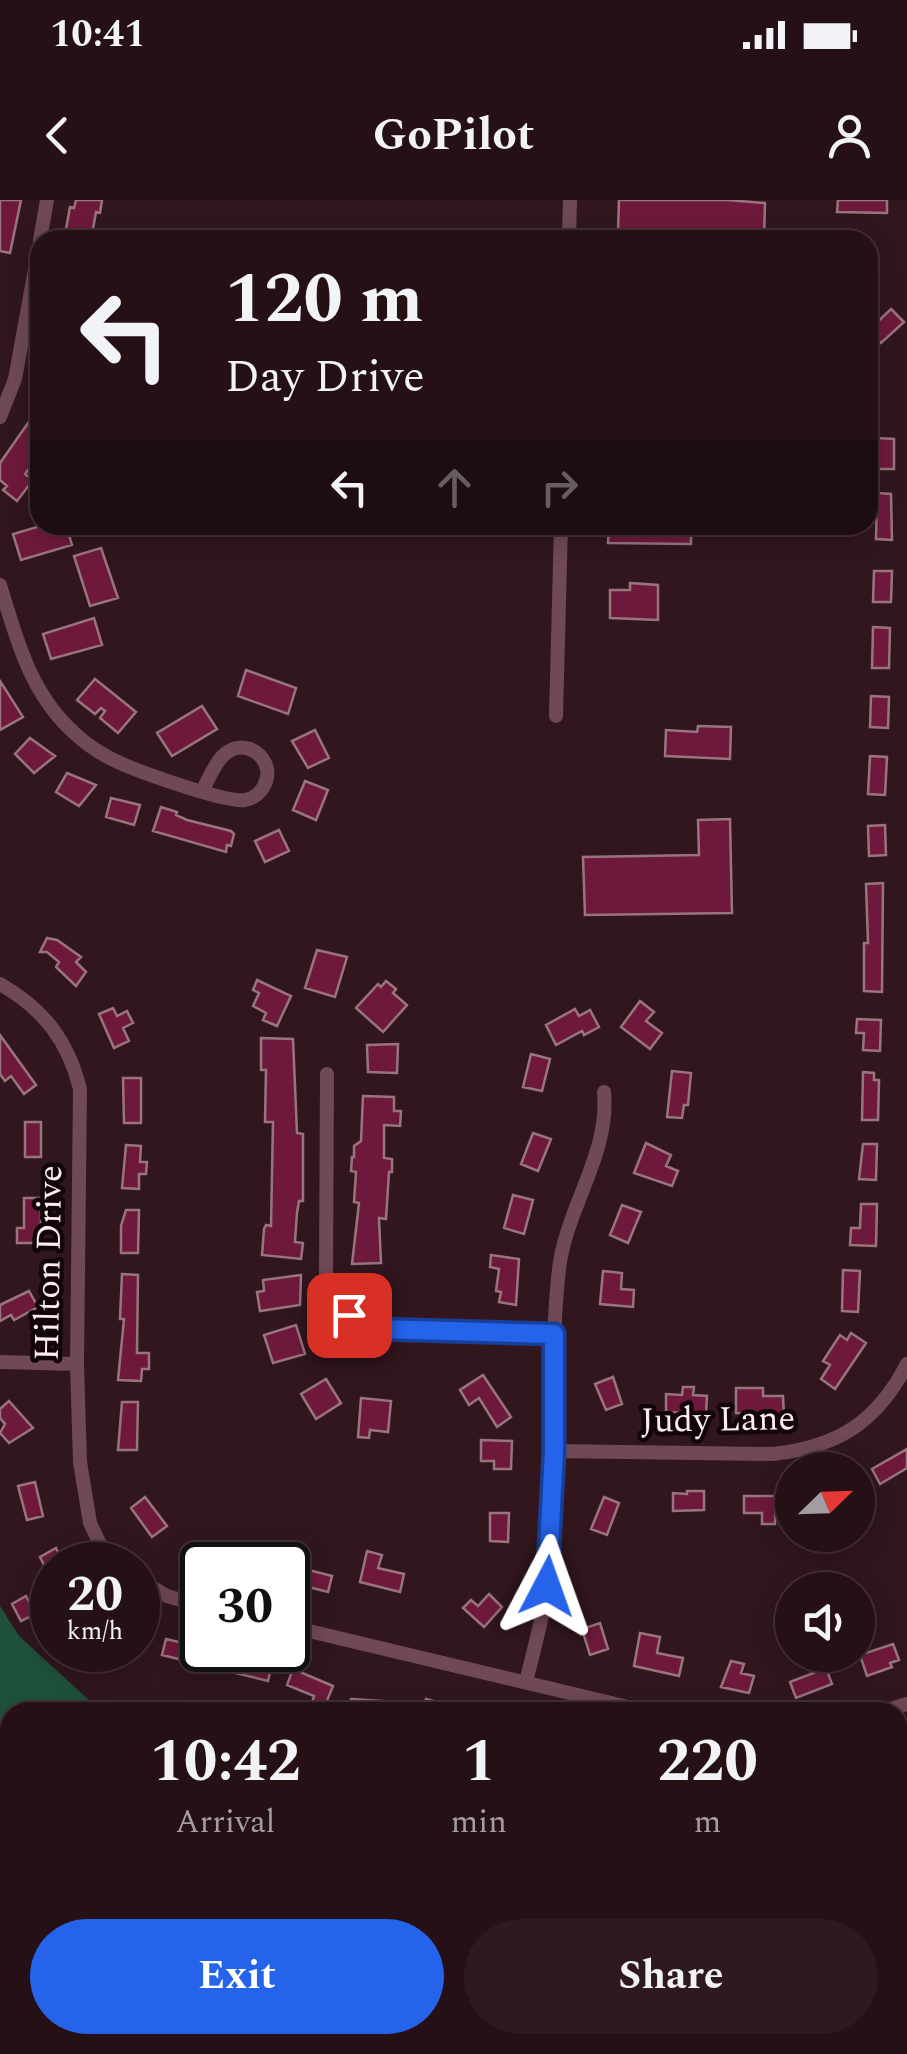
<!DOCTYPE html>
<html lang="en">
<head>
<meta charset="utf-8">
<style>
  :root { --surface:#251016; --page:#2d191f; --text:#f1f3f6; --muted:#a39da1; --line:#423035; --accent:#2563eb }
  body { margin:0; font-family:Spectral,serif; background:var(--page); color:var(--text); height:100vh; display:flex; flex-direction:column; font-size:38px; white-space:nowrap }
  * { box-sizing:border-box; margin:0 }
  p { font-size:32px; color:var(--muted) }
  .icon { flex:none; width:55px; height:55px; fill:none; stroke:currentColor; stroke-width:2; stroke-linecap:round; stroke-linejoin:round }
  .map { position:relative; flex:1; overflow:hidden }
  .side { position:absolute; left:0px; top:1502px; width:908px; height:352px; display:flex; flex-direction:column; background:var(--surface); border-radius:30px 30px 0 0; box-shadow:0 5px 25px #0003,0 0 0 2px var(--line) }
  .side>* { flex:none }
  .guide { position:absolute; left:30px; top:30px; width:848px; height:305px; border-radius:30px; box-shadow:0 5px 25px #0003,0 0 0 2px var(--line); background:#251016; color:var(--text); overflow:hidden }
  .needle { width:65px; rotate:67deg }
  .fabs { position:absolute; left:775px; top:1252px; display:grid; gap:20px }
  .fabs a { display:grid; place-items:center; width:100px; height:100px; border-radius:50%; background:var(--surface); box-shadow:0 5px 25px #0003,0 0 0 2px var(--line); font-size:50px }
  .speed { position:absolute; left:30px; top:1342px; display:flex; gap:20px; font-size:50px; font-weight:700; text-align:center }
  .speed>* { display:grid; place-content:center; width:130px; height:130px; border-radius:50%; background:var(--surface); box-shadow:0 5px 25px #0003,0 0 0 2px var(--line); line-height:1 }
  .speed small { font-size:25px; font-weight:400 }
  .speed .limit { border:5px solid #111; border-radius:15px; background:#fff; color:#111 }
  .pin { position:absolute; display:grid; place-items:center; width:85px; height:85px; color:#fff; margin:-42px; border-radius:20px; box-shadow:0 5px 15px #0006 }
  .me { position:absolute; width:110px; margin:-55px; rotate:4deg; stroke-linejoin:round; filter:drop-shadow(0 0 8px #0008) }
  .turn { display:flex; align-items:center; gap:35px; height:210px; padding:0 30px; font-size:45px }
  .turn .icon { width:130px; height:130px; stroke-width:2.5 }
  .turn b { display:block; font-size:70px; line-height:85px }
  .lanes { display:flex; align-items:center; height:95px; padding:0 30px; background:#0003; justify-content:center; gap:50px; direction:ltr }
  .lanes .off { opacity:.35 }
  .eta { display:flex; justify-content:space-evenly; align-items:center; height:170px; text-align:center }
  .eta b { font-size:60px; font-weight:700; line-height:70px }
  .primary-button { display:flex; gap:20px; margin-top:auto; padding:20px 30px }
  .primary-button a { flex:1; height:115px; border-radius:60px; background:var(--accent); color:#fff; font-size:40px; font-weight:700; line-height:115px; text-align:center }
  .primary-button a+a { background:var(--page); color:var(--text) }
  .status { display:flex; justify-content:space-between; align-items:center; height:70px; padding:0 50px; background:var(--surface); direction:ltr }
  .status svg { height:28px; fill:currentColor }
  header { display:flex; justify-content:space-between; align-items:center; height:130px; padding:0 30px; background:var(--surface); font-size:45px; font-weight:700 }
  .map>svg:first-child { display:block }
  .green { fill:#1f513c }
  .lines { fill:none; stroke-linecap:round; stroke-linejoin:round }
  .river { stroke:#07150e; stroke-width:25 }
  .building { fill:#6e193c; stroke:#98757e; stroke-width:2.5 }
  .minor { stroke:#6f4954; stroke-width:14 }
  .route-casing { stroke:#184099; stroke-width:25 }
  .route { stroke:#2563eb; stroke-width:18 }
  .labels { text-anchor:middle; dominant-baseline:central; stroke-width:9; stroke-linejoin:round; paint-order:stroke }
  .street-label { font-size:35px; fill:#feeaef; stroke:#110609 }
</style>
</head>
<body>
<div class="status"><b>10:41</b><svg viewBox="0 0 49 12"><path d="M0 12V9h3v3zM5 12V6h3v6zM10 12V3h3v9zM15 12V0h3v12zM26 1h20v11H26zM47 4h2v5h-2z"/></svg></div>
<header><svg class="icon" aria-label="back" viewBox="0 0 24 24"><path d="M15 5l-7 7 7 7"/></svg>GoPilot<svg class="icon" aria-label="person" viewBox="0 0 24 24"><circle cx="12" cy="8" r="4"/><path d="M4 21q1-7 8-7t8 7"/></svg></header>
<div class="map">
<svg width="907" height="1854" viewBox="0 0 907 1854">
  <rect width="100%" height="100%" fill="#31161e"/>
  <!-- green -->
  <path class="green" d="M 0,1406 L 19,1436 L 102,1512 L 10,1512 L 10,1655 L 0,1646 Z
    M 332,1845 L 617,1845 L 618,1854 L 334,1854 Z"/>
  <g class="lines">
    <!-- river -->
    <path class="river" d="M 0,1603 L 10,1608
      M 898,1797 L 907,1792
      M 418,1845 L 419,1854
      M 876,1845 L 878,1854"/>
  </g>
  <!-- building -->
  <path class="building" d="M 0,0 L 21,0 L 10,53 L 0,51 Z
    M 76,0 L 102,0 L 100,13 L 96,12 L 91,40 L 64,40 L 70,7 L 74,8 Z
    M 619,0 L 727,0 L 765,3 L 764,40 L 638,40 L 639,31 L 618,31 Z
    M 838,0 L 887,0 L 887,13 L 837,12 Z
    M 891,109 L 904,122 L 881,143 L 869,130 Z
    M 40,206 L 40,254 L 25,274 L 33,280 L 17,301 L 3,290 L 7,286 L 0,280 L 0,263 Z
    M 877,238 L 894,239 L 894,269 L 876,269 Z
    M 877,293 L 891,294 L 892,340 L 876,339 Z
    M 44,325 L 66,325 L 72,345 L 21,360 L 13,334 Z
    M 609,325 L 691,325 L 691,344 L 608,343 Z
    M 101,348 L 118,398 L 90,406 L 74,356 Z
    M 874,371 L 892,371 L 891,402 L 873,402 Z
    M 630,383 L 658,385 L 658,420 L 610,418 L 610,390 L 630,390 Z
    M 94,418 L 102,445 L 51,459 L 43,434 Z
    M 873,427 L 890,428 L 889,468 L 872,468 Z
    M 246,470 L 296,488 L 288,514 L 238,496 Z
    M 95,479 L 136,512 L 118,533 L 100,518 L 105,511 L 101,508 L 95,514 L 77,500 Z
    M 0,481 L 23,517 L 0,530 Z
    M 871,496 L 889,497 L 888,528 L 870,527 Z
    M 202,506 L 217,529 L 172,556 L 157,533 Z
    M 698,526 L 731,527 L 730,559 L 665,556 L 666,530 L 697,532 Z
    M 315,530 L 329,558 L 308,568 L 292,541 Z
    M 30,538 L 55,556 L 34,573 L 15,554 Z
    M 870,556 L 887,557 L 885,595 L 868,594 Z
    M 67,573 L 96,585 L 79,606 L 56,592 Z
    M 305,581 L 328,590 L 316,620 L 293,610 Z
    M 111,598 L 140,605 L 134,625 L 106,617 Z
    M 161,607 L 177,612 L 176,615 L 187,620 L 231,631 L 234,634 L 231,646 L 227,645 L 226,652 L 153,631 Z
    M 730,619 L 732,713 L 585,715 L 583,657 L 699,655 L 698,620 Z
    M 885,625 L 886,655 L 869,656 L 868,626 Z
    M 279,630 L 289,651 L 265,662 L 255,641 Z
    M 883,683 L 882,792 L 864,791 L 864,743 L 868,743 L 866,684 Z
    M 47,738 L 57,740 L 81,757 L 76,762 L 86,772 L 76,786 L 56,767 L 59,762 L 47,752 L 40,752 Z
    M 317,750 L 347,757 L 335,797 L 305,788 Z
    M 257,780 L 291,796 L 277,826 L 263,820 L 266,813 L 253,806 L 259,793 L 253,790 Z
    M 386,781 L 396,789 L 393,793 L 407,805 L 383,832 L 356,808 L 378,784 L 381,787 Z
    M 640,801 L 654,812 L 646,821 L 662,833 L 650,849 L 621,827 Z
    M 113,808 L 117,816 L 127,811 L 133,823 L 123,828 L 129,841 L 114,848 L 99,814 Z
    M 575,809 L 579,816 L 590,810 L 599,827 L 584,835 L 582,831 L 556,845 L 546,825 Z
    M 857,819 L 881,820 L 880,851 L 863,850 L 864,833 L 856,833 Z
    M 0,835 L 36,885 L 24,894 L 11,876 L 5,881 L 0,874 Z
    M 261,838 L 293,839 L 297,933 L 303,934 L 303,1001 L 299,1001 L 297,1013 L 295,1042 L 303,1043 L 301,1059 L 262,1055 L 264,1029 L 266,1025 L 271,1026 L 273,922 L 265,922 L 266,870 L 261,870 Z
    M 398,844 L 397,873 L 368,872 L 367,845 Z
    M 531,854 L 550,859 L 542,891 L 523,887 Z
    M 672,871 L 691,873 L 688,905 L 684,905 L 682,918 L 667,917 Z
    M 863,872 L 874,873 L 874,880 L 879,880 L 878,920 L 862,920 Z
    M 123,878 L 141,878 L 141,923 L 124,923 Z
    M 363,896 L 394,897 L 394,911 L 401,911 L 400,926 L 384,925 L 384,958 L 392,959 L 392,972 L 389,972 L 386,1019 L 379,1018 L 381,1063 L 352,1064 L 359,1003 L 354,1002 L 356,972 L 351,971 L 352,957 L 354,957 L 354,946 L 361,941 Z
    M 25,922 L 41,922 L 41,957 L 25,957 Z
    M 533,933 L 551,939 L 538,971 L 521,964 Z
    M 646,943 L 671,955 L 666,966 L 678,971 L 672,986 L 634,973 Z
    M 863,944 L 877,944 L 876,980 L 859,979 Z
    M 126,945 L 141,946 L 140,962 L 147,962 L 146,974 L 139,974 L 139,989 L 122,988 Z
    M 513,995 L 533,1000 L 524,1034 L 504,1028 Z
    M 24,998 L 41,998 L 41,1043 L 17,1043 L 17,1028 L 24,1028 Z
    M 861,1004 L 877,1004 L 876,1046 L 850,1045 L 851,1028 L 860,1028 Z
    M 622,1005 L 641,1012 L 628,1043 L 610,1035 Z
    M 126,1010 L 139,1010 L 138,1053 L 121,1053 L 121,1026 Z
    M 491,1055 L 519,1059 L 516,1105 L 499,1102 L 501,1092 L 496,1091 L 499,1069 L 490,1067 Z
    M 843,1070 L 860,1071 L 858,1112 L 842,1111 Z
    M 603,1071 L 622,1073 L 621,1089 L 634,1090 L 633,1107 L 600,1104 Z
    M 122,1074 L 138,1075 L 137,1153 L 149,1153 L 149,1169 L 142,1169 L 141,1181 L 118,1180 L 124,1119 L 120,1119 Z
    M 301,1075 L 300,1105 L 260,1111 L 257,1092 L 264,1091 L 263,1080 Z
    M 29,1091 L 38,1107 L 14,1120 L 11,1115 L 0,1121 L 0,1105 Z
    M 296,1125 L 305,1154 L 273,1163 L 264,1135 Z
    M 851,1133 L 866,1143 L 835,1189 L 821,1179 L 830,1165 L 823,1161 L 840,1135 L 847,1140 Z
    M 483,1175 L 511,1217 L 497,1227 L 479,1198 L 469,1205 L 460,1190 Z
    M 613,1177 L 622,1204 L 606,1210 L 595,1184 Z
    M 326,1179 L 341,1203 L 316,1219 L 301,1194 Z
    M 683,1187 L 694,1187 L 693,1195 L 707,1196 L 706,1214 L 666,1212 L 666,1194 L 682,1195 Z
    M 736,1188 L 763,1188 L 763,1196 L 783,1196 L 784,1215 L 736,1213 Z
    M 361,1198 L 391,1201 L 388,1232 L 370,1230 L 369,1238 L 358,1237 Z
    M 9,1201 L 33,1228 L 9,1243 L 0,1233 L 5,1224 L 0,1218 L 0,1209 Z
    M 122,1202 L 138,1202 L 137,1250 L 118,1250 Z
    M 481,1240 L 512,1241 L 511,1269 L 494,1269 L 494,1261 L 481,1261 Z
    M 907,1249 L 907,1268 L 880,1284 L 872,1269 Z
    M 35,1282 L 43,1316 L 27,1320 L 18,1286 Z
    M 687,1291 L 704,1291 L 704,1310 L 673,1311 L 673,1293 L 687,1294 Z
    M 744,1296 L 776,1296 L 775,1324 L 762,1324 L 762,1313 L 744,1313 Z
    M 145,1297 L 167,1326 L 152,1337 L 131,1308 Z
    M 604,1297 L 619,1303 L 607,1335 L 591,1329 Z
    M 490,1313 L 509,1313 L 508,1342 L 490,1341 Z
    M 56,1348 L 65,1365 L 52,1365 L 52,1381 L 40,1357 Z
    M 367,1351 L 382,1355 L 378,1368 L 404,1374 L 400,1392 L 360,1382 Z
    M 230,1352 L 266,1361 L 265,1365 L 227,1365 Z
    M 297,1367 L 332,1376 L 328,1392 L 293,1383 Z
    M 489,1394 L 502,1407 L 484,1427 L 463,1408 L 471,1400 L 478,1406 Z
    M 26,1396 L 35,1414 L 21,1421 L 12,1404 Z
    M 600,1423 L 608,1449 L 590,1455 L 582,1429 Z
    M 640,1433 L 660,1437 L 657,1453 L 683,1458 L 679,1476 L 634,1466 Z
    M 166,1439 L 272,1464 L 268,1481 L 162,1455 Z
    M 893,1444 L 899,1460 L 890,1463 L 892,1467 L 867,1476 L 860,1455 Z
    M 731,1461 L 744,1464 L 741,1473 L 754,1476 L 749,1493 L 721,1487 Z
    M 826,1468 L 832,1484 L 796,1498 L 790,1482 Z
    M 293,1469 L 333,1486 L 324,1508 L 312,1502 L 314,1496 L 287,1485 Z
    M 351,1499 L 397,1502 L 396,1512 L 350,1512 Z
    M 426,1499 L 463,1509 L 463,1512 L 422,1512 Z"/>
  <g class="lines">
    <!-- minor -->
    <path class="minor" d="M 40,40 L 47,0
      M 569,40 L 570,0
      M 0,217 L 15,179 L 40,42
      M 0,385 C 16,437 29,489 69,528 C 80,539 93,549 106,556 C 126,568 225,603 245,600 C 261,597 271,580 266,565 C 263,558 257,552 250,549 C 223,540 212,572 203,590
      M 556,516 L 561,325
      M 0,784 C 44,809 68,841 80,889 L 77,1164 L 80,1262 L 90,1323 L 100,1344 L 119,1365
      M 327,874 L 326,1078 L 331,1093 L 349,1115 L 377,1129 L 554,1134
      M 0,1162 L 77,1164
      M 554,1251 L 773,1254 C 838,1247 877,1222 907,1164
      M 138,1379 L 167,1396 L 202,1406
      M 288,1426 L 649,1512
      M 526,1482 C 534,1449 543,1417 548,1384 C 560,1280 547,1174 559,1069 C 566,1008 610,954 604,892
      M 881,1512 L 907,1504"/>
  </g>
  <g class="lines">
    <!-- route casing -->
    <g class="route-casing">
      <path id="route" d="M 349,1115 L 377,1129 L 554,1134 L 554,1251 L 547,1386"/>
    </g>
    <!-- route -->
    <use href="#route" class="route"/>
  </g>
  <g class="labels">
    <!-- street labels -->
    <g class="street-label">
      <text transform="translate(49 1063) rotate(-89)">Hilton Drive</text>
      <text transform="translate(718 1220) rotate(-1)">Judy Lane</text>
    </g>
  </g>
</svg>
<div class="fabs">
<a><svg class="needle" viewBox="-14 -14 28 28"><path d="M0-13l5 13h-10z" fill="#e53935"/><path d="M0 13l5-13h-10z" fill="#a39da1"/></svg></a>
<a><svg class="icon" aria-label="sound" viewBox="0 0 24 24"><path d="M4 9h4l5-4v14l-5-4H4zM17 9q2 3 0 6"/></svg></a>
</div>
<div class="speed"><div>20<small>km/h</small></div><div class="limit">30</div></div>
<div class="pin" style="left:349px;top:1115px;background:#d93025"><svg class="icon" aria-label="arrive" viewBox="0 0 24 24"><path d="M6 21V4h12l-3 4 3 4H6"/></svg></div>
<svg class="me" style="left:547px;top:1386px" viewBox="-20 -20 40 40"><path d="M0-17L14 15 0 8-14 15z" fill="#2563eb" stroke="#fff" stroke-width="4"/></svg>
<div class="guide">
<div class="turn"><svg class="icon" aria-label="left" viewBox="0 0 24 24"><path d="M17 20v-9H6M10 6l-5 5 5 5"/></svg><div><b>120 m</b>Day Drive</div></div>
<div class="lanes"><svg class="icon" aria-label="left" viewBox="0 0 24 24"><path d="M17 20v-9H6M10 6l-5 5 5 5"/></svg><svg class="icon off" aria-label="ahead" viewBox="0 0 24 24"><path d="M12 20V5M6 11l6-6 6 6"/></svg><svg class="icon off" aria-label="right" viewBox="0 0 24 24"><path d="M7 20v-9h11M14 6l5 5-5 5"/></svg></div>
</div>
<section class="side">
<div class="eta">
<div><b>10:42</b><p>Arrival</p></div>
<div><b>1</b><p>min</p></div>
<div><b>220</b><p>m</p></div>
</div>
<div class="primary-button"><a>Exit</a><a>Share</a></div>
</section>
</div>
</body>
</html>
